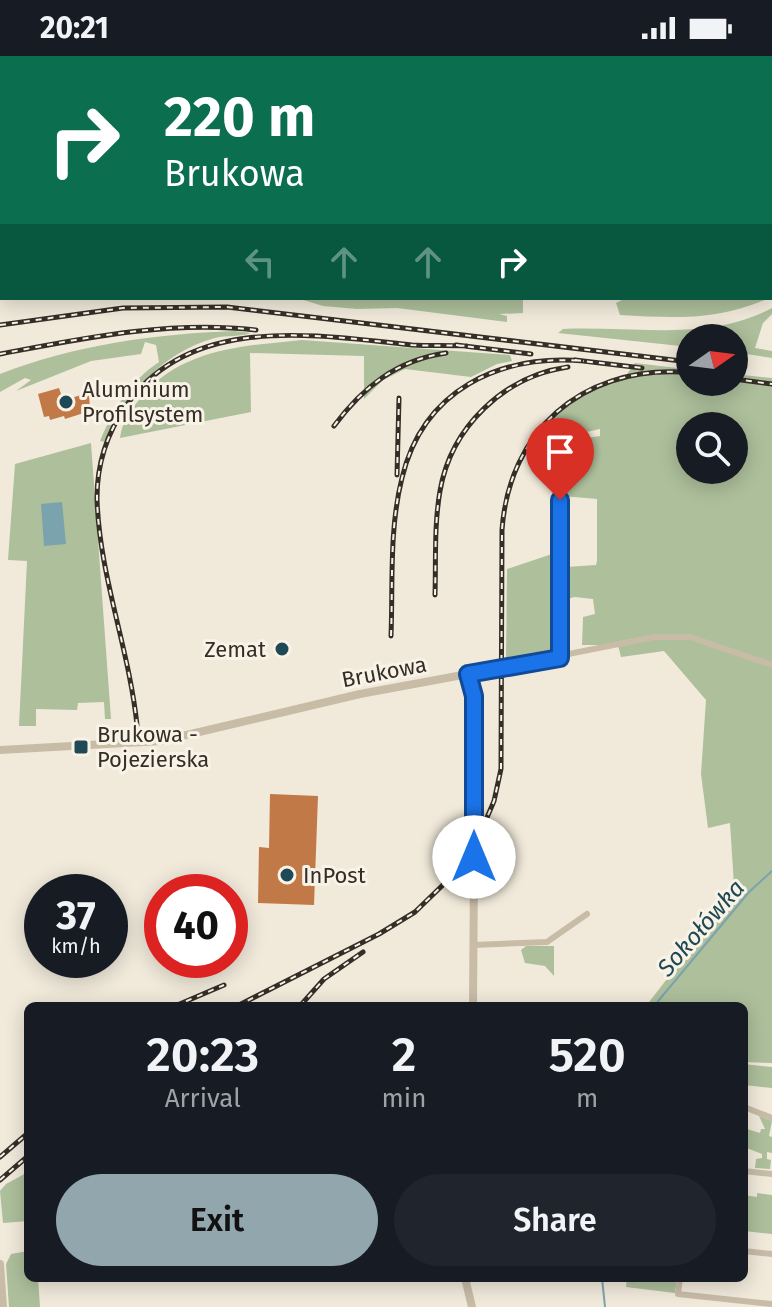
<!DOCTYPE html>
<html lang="en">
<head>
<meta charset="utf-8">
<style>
  :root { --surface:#171b24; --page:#20242c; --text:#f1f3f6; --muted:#9ea1a6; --accent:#92a6ae }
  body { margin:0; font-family:"Fira Sans",sans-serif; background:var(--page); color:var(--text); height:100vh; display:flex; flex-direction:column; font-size:30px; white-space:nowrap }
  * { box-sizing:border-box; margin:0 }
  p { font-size:26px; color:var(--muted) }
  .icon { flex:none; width:44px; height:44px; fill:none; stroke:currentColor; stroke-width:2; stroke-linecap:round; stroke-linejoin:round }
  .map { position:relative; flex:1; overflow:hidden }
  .drawer { position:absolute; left:24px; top:946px; width:724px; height:280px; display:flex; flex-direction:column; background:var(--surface); border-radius:12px; box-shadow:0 4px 20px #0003 }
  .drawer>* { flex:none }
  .hud { position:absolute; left:0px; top:0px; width:772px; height:244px; box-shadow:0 4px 20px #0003; background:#0b6e4f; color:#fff; overflow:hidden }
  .needle { width:52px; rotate:76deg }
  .buttons { position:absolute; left:676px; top:268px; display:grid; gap:16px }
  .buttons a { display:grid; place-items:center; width:72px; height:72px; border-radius:50%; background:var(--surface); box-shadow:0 4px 20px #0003; font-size:40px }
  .speed { position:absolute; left:24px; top:818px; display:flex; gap:16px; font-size:40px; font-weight:700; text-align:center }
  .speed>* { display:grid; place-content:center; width:104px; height:104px; border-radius:50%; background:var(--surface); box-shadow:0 4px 20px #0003; line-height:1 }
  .speed small { font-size:20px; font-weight:400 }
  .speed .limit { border:12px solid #d22; background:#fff; color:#111 }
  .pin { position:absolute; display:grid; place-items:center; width:68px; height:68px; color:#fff; margin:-82px -34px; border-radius:50% 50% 50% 0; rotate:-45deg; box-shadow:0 0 8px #0007 }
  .pin .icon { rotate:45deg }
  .me { position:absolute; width:88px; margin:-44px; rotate:0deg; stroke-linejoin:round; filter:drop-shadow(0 0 6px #0008) }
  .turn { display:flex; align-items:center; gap:28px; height:168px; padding:0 32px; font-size:36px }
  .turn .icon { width:104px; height:104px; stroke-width:2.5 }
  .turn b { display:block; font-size:56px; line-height:68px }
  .lanes { display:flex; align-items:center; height:76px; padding:0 32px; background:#0003; justify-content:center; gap:40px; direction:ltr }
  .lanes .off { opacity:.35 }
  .eta { display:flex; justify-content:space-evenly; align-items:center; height:136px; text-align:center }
  .eta b { font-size:48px; font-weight:600; line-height:56px }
  .action { display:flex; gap:16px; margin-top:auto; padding:16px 32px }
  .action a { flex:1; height:92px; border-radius:48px; background:var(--accent); color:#111; font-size:32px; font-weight:600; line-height:92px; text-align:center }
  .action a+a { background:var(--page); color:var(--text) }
  .status { display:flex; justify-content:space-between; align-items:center; height:56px; padding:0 40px; background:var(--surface); direction:ltr }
  .status svg { height:22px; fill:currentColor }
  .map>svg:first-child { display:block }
  .green { fill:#adbf9b; fill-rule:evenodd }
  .water { fill:#7ba3ad }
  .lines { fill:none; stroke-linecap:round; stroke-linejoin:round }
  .stream { stroke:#7ba3ad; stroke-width:2 }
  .building { fill:#c27948 }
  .minor { stroke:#c8bca7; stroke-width:6 }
  .tertiary { stroke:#c8bca7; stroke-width:8 }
  .rail-casing { stroke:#352e27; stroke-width:5 }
  .rail { stroke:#f9f3e7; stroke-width:2; stroke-dasharray:6; stroke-linecap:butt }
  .route-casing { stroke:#114b97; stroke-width:20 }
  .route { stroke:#1a73e8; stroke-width:14 }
  .poi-dot { fill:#1f4955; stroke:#f9f3e7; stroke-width:3 }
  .labels { text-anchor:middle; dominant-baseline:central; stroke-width:6; stroke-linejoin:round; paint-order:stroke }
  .poi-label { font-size:22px; fill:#352e27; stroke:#f9f3e7; text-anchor:start }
  .street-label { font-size:22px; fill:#352e27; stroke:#f9f3e7 }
  .water-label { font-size:24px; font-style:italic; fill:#1f4955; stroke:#f9f3e7 }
</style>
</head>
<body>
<div class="status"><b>20:21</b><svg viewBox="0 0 49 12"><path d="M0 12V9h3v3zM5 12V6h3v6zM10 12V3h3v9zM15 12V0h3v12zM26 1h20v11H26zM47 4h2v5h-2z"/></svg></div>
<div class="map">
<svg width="772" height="1251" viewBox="0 0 772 1251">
  <rect width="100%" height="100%" fill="#f1eadb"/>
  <!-- green -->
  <path class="green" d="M 691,0 L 772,0 L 770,241 L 770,2 Z
    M 297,242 L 523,242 L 523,257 L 499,258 L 507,260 L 507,266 L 397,252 L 357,253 L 323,250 Z
    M 626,242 L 769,242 C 717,265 674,262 620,259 L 616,247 Z
    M 772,252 L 772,258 L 763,267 L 755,292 L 772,295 L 772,302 L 734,296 L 734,282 L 690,282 L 690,291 L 558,277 L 563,273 C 633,270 708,286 772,252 Z
    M 234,275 L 251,277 C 241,281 227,279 215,282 C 161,297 128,338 105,386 L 100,385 C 113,354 130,325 159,306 L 156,289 L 145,286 L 141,298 L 91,305 L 16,335 L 31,324 L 25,322 L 0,336 L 0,318 C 74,289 155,278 234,275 Z
    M 302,284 L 510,299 L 512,305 L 497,308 L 471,321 L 405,313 L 383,324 L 364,343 L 364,300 L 250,297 L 251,356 L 120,382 C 122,365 132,352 143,339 C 184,292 244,290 302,284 Z
    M 635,307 L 677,312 L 680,320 L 688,320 L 690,312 L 690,326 L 734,326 L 734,318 L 772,322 L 772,1007 L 744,1006 L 744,950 L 646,950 L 701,879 L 735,845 L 730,767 L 708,772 L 701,718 L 706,644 L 664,595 L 621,601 L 618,589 L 582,589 L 583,561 L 595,558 L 593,543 L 575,541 L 558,545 L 558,593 L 506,604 L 507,513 L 552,498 L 566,511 L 596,509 L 597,505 L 597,443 L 563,440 L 560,386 L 600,380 L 600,373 L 555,383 L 541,381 L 549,366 L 564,352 L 586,337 L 624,322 ZM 690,370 L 734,370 L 734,414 L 690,414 Z
    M 91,387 L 111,663 L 105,663 L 104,646 L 78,647 L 77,654 L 36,653 L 36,670 L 19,670 L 27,505 L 8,504 L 15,408 Z
    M 526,890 L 554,890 L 554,920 L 545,910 L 525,907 L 521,894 Z
    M 744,1008 L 772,1011 L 772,1032 L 744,1029 Z
    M 759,1060 L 772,1065 L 769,1080 L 772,1081 L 772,1097 L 767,1096 L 767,1103 L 771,1104 L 770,1113 L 755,1112 L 756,1103 L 762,1102 L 762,1098 L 744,1091 L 744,1072 L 760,1077 L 761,1073 L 765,1073 Z
    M 28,1116 L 28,1165 L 3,1167 L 0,1135 L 6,1128 Z
    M 757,1137 L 772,1139 L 772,1178 L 744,1175 L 744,1139 L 757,1141 Z
    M 28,1195 L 28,1222 L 38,1222 L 40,1251 L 9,1251 L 6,1208 L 11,1198 Z
    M 627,1222 L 677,1222 L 675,1237 L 626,1231 Z"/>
  <!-- water -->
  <path class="water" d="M 62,446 L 66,488 L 44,490 L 41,448 Z"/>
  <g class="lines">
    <!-- stream -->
    <path class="stream" d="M 654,950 L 749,836 L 772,815
      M 602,1222 L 605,1251"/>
  </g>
  <!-- building -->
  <path class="building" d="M 59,332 L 63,344 L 89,337 L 90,355 L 65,363 L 64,360 L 50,364 L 49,360 L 44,361 L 38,338 Z
    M 270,738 L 318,740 L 314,849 L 258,847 L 259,791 L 269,792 Z"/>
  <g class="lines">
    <!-- minor -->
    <path class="minor" d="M 331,0 L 331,2
      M 487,0 L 488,2
      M 560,444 L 560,602
      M 468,618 L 654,581 L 690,581 L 772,609
      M 473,889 L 547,886 L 587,858
      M 744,1051 L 772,1062
      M 744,1115 L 772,1118
      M 744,1195 L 772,1198
      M 680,1222 L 678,1238 L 772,1248"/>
    <!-- tertiary -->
    <path class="tertiary" d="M 0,694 L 161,685 L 360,638 L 468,618 L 474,636 L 475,677 L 473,950
      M 0,1208 L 3,1251
      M 465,1222 L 472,1251"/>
    <!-- rail casing -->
    <g class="rail-casing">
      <path id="rail" d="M 139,2 L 139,0
        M 0,198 L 2,197
        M 0,228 L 2,228
        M 0,269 L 123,252 L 227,251 L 690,306
        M 456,289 L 531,298
        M 0,298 C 84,282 170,264 256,274
        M 575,304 L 642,312
        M 734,323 L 772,328
        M 334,370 C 363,331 397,304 446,297
        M 397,419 L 399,342
        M 435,539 C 436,505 434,469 440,435 C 451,371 504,320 568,311
        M 391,580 C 393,528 389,473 402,422 C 423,334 499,298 584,305
        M 137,669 C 129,592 99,519 97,442 C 97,409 107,377 126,350 C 190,257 315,279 412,289 C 430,290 449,289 467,290
        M 175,950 L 224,929
        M 237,950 L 379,878 L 415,856 L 448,824 L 480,778 L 494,745 L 501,713 L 502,474 C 509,375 581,312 680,316
        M 300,950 L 324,923 L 363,896
        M 0,1101 L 28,1077
        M 0,1124 L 28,1100"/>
    </g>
    <!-- rail -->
    <use href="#rail" class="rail"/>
  </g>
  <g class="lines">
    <!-- route casing -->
    <g class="route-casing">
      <path id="route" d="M 474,801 L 474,640 L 468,618 L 560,602 L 560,444"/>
    </g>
    <!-- route -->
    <use href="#route" class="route"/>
  </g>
  <!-- markers -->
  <g class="poi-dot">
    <circle cx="66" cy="346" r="8"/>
    <circle cx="282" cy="593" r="8"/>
    <rect x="73" y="683" width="16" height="16" rx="4"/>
    <circle cx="287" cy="819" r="8"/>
  </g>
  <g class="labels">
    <!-- poi labels -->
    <g class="poi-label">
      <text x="82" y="333">Aluminium<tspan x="82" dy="25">Profilsystem</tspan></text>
      <text x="266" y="593" text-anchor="end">Zemat</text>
      <text x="97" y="678">Brukowa -<tspan x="97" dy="25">Pojezierska</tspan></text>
      <text x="303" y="819">InPost</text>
    </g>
    <!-- street labels -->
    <g class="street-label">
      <text transform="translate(384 616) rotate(-11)">Brukowa</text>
    </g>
    <!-- water labels -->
    <g class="water-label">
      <text transform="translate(701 872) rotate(-49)">Sokołówka</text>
    </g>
  </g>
</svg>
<div class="buttons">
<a><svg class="needle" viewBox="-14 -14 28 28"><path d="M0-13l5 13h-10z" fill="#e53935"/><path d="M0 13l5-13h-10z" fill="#9ea1a6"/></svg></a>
<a><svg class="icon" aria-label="search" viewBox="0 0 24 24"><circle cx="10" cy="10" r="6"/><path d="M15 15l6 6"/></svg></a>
</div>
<div class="speed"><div>37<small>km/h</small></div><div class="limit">40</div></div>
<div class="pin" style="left:560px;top:444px;background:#d93025"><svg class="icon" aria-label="arrive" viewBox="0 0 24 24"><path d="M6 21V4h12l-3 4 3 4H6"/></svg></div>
<svg class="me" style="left:474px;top:801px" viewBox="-20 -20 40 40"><circle r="19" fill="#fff"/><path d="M0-13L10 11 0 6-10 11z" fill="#1a73e8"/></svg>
<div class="hud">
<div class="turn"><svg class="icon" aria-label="right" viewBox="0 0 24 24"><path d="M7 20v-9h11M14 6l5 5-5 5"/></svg><div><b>220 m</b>Brukowa</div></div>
<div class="lanes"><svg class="icon off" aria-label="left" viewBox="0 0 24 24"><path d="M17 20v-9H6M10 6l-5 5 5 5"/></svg><svg class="icon off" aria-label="ahead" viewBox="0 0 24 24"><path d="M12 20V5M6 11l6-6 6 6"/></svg><svg class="icon off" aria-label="ahead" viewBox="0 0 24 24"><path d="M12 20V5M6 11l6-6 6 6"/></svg><svg class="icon" aria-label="right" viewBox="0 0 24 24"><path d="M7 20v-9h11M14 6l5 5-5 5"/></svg></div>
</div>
<section class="drawer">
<div class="eta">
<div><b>20:23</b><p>Arrival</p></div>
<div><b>2</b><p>min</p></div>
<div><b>520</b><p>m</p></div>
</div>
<div class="action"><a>Exit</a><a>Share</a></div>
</section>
</div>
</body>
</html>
